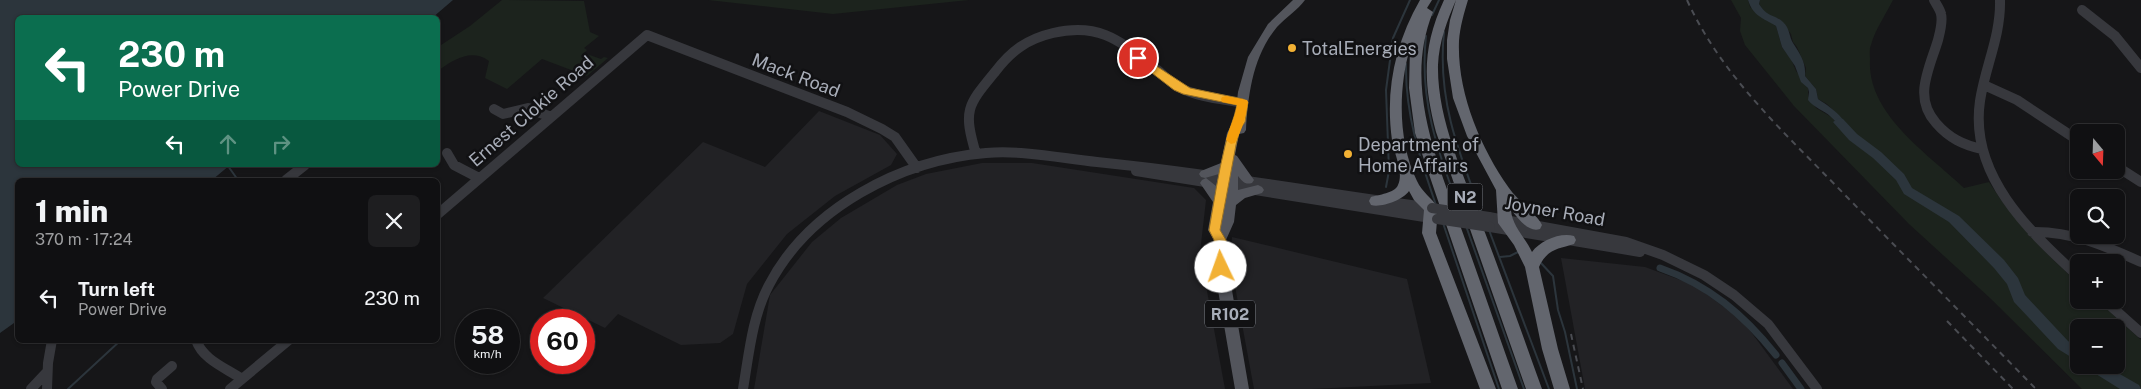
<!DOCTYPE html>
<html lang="en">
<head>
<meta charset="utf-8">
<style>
  :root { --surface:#101012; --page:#1e1e20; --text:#f1f3f6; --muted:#9c9d9f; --line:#303032 }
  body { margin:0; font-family:"Public Sans",sans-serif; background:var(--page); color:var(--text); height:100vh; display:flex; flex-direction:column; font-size:19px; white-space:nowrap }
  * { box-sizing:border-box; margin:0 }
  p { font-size:16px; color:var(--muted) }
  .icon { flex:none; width:28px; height:28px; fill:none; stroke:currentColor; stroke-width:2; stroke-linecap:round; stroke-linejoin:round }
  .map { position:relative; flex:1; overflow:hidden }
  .panel { position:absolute; left:15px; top:178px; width:425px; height:165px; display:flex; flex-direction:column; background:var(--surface); border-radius:8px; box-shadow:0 1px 4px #0004,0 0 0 1px var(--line) }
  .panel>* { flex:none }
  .hud { position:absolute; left:15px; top:15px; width:425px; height:152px; border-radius:8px; box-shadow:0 1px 4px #0004,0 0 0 1px var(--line); background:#0b6e4f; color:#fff; overflow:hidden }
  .needle { width:32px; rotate:161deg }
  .fabs { position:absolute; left:2070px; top:124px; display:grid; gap:10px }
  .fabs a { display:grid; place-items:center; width:55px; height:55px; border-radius:8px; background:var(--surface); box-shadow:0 1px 4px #0004,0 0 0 1px var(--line); font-size:25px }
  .speed { position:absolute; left:455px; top:309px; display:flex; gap:10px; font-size:25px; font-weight:700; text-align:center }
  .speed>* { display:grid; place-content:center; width:65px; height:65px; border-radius:50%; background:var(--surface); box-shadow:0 1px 4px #0004,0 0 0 1px var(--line); line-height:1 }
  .speed small { font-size:12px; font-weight:400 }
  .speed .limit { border:8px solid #d22; background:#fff; color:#111 }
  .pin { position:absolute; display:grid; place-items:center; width:42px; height:42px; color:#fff; margin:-21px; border:2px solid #fff; border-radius:50%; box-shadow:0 1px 5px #0007 }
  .me { position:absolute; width:55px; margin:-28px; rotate:357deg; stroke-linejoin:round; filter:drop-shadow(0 0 4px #0008) }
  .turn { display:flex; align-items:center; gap:18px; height:105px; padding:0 20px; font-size:22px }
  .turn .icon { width:65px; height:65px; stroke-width:2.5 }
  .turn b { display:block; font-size:35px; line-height:42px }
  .lanes { display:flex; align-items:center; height:48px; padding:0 20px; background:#0003; justify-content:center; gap:25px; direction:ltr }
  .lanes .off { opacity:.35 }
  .round { display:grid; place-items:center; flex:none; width:52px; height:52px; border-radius:8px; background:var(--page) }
  .head { display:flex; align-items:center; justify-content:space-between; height:85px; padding:0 20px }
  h1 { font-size:30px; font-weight:800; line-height:38px }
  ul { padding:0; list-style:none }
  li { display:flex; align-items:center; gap:15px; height:70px; padding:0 20px }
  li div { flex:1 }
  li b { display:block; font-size:19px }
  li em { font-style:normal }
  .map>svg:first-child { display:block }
  .built { fill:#222225 }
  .green { fill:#1c231d; fill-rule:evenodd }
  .water { fill:#2c353c }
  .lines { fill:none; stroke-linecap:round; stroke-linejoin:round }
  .stream { stroke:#2c353c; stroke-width:2 }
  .canal { stroke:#2c353c; stroke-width:7 }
  .river { fill:#2c353c; fill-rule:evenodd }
  .minor { stroke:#37383d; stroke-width:10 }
  .major { fill:#53555c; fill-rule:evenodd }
  .highway { fill:#63666e; fill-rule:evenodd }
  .rail { stroke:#4a4c52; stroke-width:2; stroke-dasharray:6 5; stroke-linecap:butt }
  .minor-bridge { stroke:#37383d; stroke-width:10 }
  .route { fill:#f2b134; stroke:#9d7322 }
  .slow { fill:#f59e0b }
  .poi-dot { fill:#f2b134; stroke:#111113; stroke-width:2 }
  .labels { text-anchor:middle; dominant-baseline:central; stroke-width:5; stroke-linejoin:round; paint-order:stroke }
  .shield { fill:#111113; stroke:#7b7e86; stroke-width:1 }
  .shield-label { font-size:16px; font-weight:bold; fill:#a8adb8 }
  .poi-label { font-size:18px; fill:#a8adb8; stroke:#111113; text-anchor:start }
  .street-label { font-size:18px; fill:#a8adb8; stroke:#111113 }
</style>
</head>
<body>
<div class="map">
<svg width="2141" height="389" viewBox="0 0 2141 389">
  <rect width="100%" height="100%" fill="#161618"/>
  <!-- built -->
  <path class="built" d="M 819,111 L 880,135 L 897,154 L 891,165 L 835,196 L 787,234 L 747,284 L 733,334 L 720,343 L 681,345 L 618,314 L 605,328 L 543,298 L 703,142 L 765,167 Z
    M 982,163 L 1032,163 L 1194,188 L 1206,200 L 1200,253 L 1225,389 L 754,389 L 770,295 L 812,242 L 841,218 L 897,185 L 926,174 Z
    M 1232,237 L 1407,279 L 1431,383 L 1312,389 L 1254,389 L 1230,259 Z
    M 1561,258 L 1645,267 L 1694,285 L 1743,321 L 1793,389 L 1585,389 Z"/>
  <!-- green -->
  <path class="green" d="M 502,0 L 584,1 L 590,32 L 599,36 L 584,48 L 587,50 L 584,53 L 601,59 L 604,57 L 608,58 L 587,76 L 542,59 L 507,89 L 485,78 L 489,61 C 471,48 453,60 438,71 L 438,47 L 470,26 Z
    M 708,0 L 969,0 L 833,14 Z
    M 1731,0 L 1748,0 L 1750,7 L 1776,26 L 1782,47 L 1791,59 L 1796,71 L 1808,88 L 1808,96 L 1816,108 L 1833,118 L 1843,131 L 1844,121 L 1827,104 L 1818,99 L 1816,89 L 1805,76 L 1806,68 L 1797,47 L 1793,42 L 1791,34 L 1779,19 L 1766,14 L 1759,4 L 1760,0 L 1893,0 C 1886,14 1875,30 1871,45 C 1869,49 1870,55 1870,60 C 1867,114 1928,154 1964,188 L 1989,182 C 2014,221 2044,252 2079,284 L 2079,300 L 2097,300 L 2141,340 L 2141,389 L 2082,389 L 1990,298 L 1909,224 L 1794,106 L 1745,45 L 1740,31 L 1741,18 ZM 2079,328 L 2116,328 L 2116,365 L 2079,365 Z"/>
  <!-- water -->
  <path class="water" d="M 0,0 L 453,0 L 432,18 L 18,18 L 18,165 L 230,165 L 212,180 L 18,180 L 17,315 L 14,323 L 0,333 Z
    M 1748,0 L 1760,0 L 1759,4 C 1769,19 1773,13 1783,22 C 1790,28 1789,37 1793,43 C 1800,54 1806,62 1805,76 L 1816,89 L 1818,99 C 1829,106 1848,119 1850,134 C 1841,130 1838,123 1831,117 C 1824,110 1814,108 1808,100 L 1809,92 L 1808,88 L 1801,82 L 1795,66 L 1782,47 L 1776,26 C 1763,18 1753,16 1748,0 Z"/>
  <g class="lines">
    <!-- stream -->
    <path class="stream" d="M 1432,15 L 1439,0
      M 1444,32 C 1437,98 1458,151 1481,211
      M 1426,36 C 1419,99 1437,150 1459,208
      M 1406,64 C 1405,114 1420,159 1436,205
      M 228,166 L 238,180
      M 1386,187 L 1389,171 L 1386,90 L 1393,38 L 1410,0
      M 1443,223 L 1499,389
      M 1466,226 L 1524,389
      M 1489,230 L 1549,389
      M 1500,257 L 1510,256 L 1518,252
      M 1540,262 L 1553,276 L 1558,310 L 1565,332 L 1577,389
      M 68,389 L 121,340"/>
    <!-- canal -->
    <path class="canal" d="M 1660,268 C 1709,285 1744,315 1776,355
      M 1782,363 L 1801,389"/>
    <!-- river -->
    <path class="river" d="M 1839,118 L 1843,119 L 1857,134 L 1881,152 L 1904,174 L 1912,188 L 1959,216 L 2004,260 L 2018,278 L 2025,295 L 2068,341 L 2079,348 L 2079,362 L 2058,349 L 2014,302 L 2007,284 L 1994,268 L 1949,222 L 1904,194 L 1896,180 L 1873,158 L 1849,140 L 1833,122 Z
      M 2086,365 L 2104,365 L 2139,385 L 2141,389 L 2120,389 L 2088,369 Z"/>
    <!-- minor -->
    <path class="minor" d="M 1934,0 C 1936,4 1940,9 1941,14 C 1943,22 1940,32 1938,40 C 1929,70 1913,97 1936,123 C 1949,138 1963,145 1982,149
      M 2000,0 C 2001,36 1985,67 1980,101 C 1969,175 2029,231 2079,277
      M 2082,10 L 2115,36 L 2141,68
      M 1984,85 L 2017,100 L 2079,141
      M 494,109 L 503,114 L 528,108 L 551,117
      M 447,153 L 454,165 L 479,178
      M 976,154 C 963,110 967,106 995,72 C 1011,51 1027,39 1053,33 C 1101,22 1121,42 1156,69 C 1164,75 1171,84 1180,88 C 1199,97 1222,99 1243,103
      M 2116,166 L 2141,182
      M 1136,171 L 1437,219
      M 286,180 L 305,165
      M 438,214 L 647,35 L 847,112 L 882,129 L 895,137 L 917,168
      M 1489,217 L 1626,242 L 1663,255 L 1704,275 L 1734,295 L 1768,324 L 1817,389
      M 1490,227 L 1640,252
      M 2032,232 C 2072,231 2105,246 2141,262
      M 2104,300 L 2141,333
      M 196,340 C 203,360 226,368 242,379
      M 31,389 L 47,372
      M 47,389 L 48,363 L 52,340
      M 162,389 L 156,382 L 157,379 L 172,366
      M 230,389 L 289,340
      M 743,389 C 749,354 752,317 769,285 C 809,208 901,160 986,153 C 1023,150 1060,158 1097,162 C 1209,173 1320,193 1432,208"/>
    <!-- major -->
    <path class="major" d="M 1293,0 L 1305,0 C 1298,10 1286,17 1277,27 C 1253,56 1248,94 1246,130 L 1244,133 L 1239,134 L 1235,155 L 1237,156 L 1254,180 L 1252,183 C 1245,185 1243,182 1238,176 L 1238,190 L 1258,185 L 1262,187 L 1264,190 L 1262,193 L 1245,198 L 1236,205 L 1234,222 L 1226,240 L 1228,267 L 1249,389 L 1235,389 L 1214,267 L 1214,240 L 1208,230 L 1213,202 L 1200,183 L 1202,180 L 1206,178 L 1216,186 L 1219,174 L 1205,178 L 1201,177 L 1199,174 L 1201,171 L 1221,163 L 1227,133 L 1235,119 L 1238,92 L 1248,57 L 1268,24 Z"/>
    <!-- highway -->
    <path class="highway" d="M 1420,0 L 1432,0 L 1427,8 L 1433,12 C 1402,88 1440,167 1465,239 C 1483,289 1500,339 1518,389 L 1502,389 L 1415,133 L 1409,88 L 1410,48 C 1398,89 1398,143 1417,181 C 1422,192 1432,198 1438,208 L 1436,233 L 1496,389 L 1480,389 L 1422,233 L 1424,210 L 1414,200 L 1409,191 C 1403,200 1381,208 1371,205 L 1369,201 L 1371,197 C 1378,195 1395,193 1398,185 C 1404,172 1394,154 1392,140 C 1385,90 1395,44 1420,0 Z
      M 1444,0 L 1456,0 C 1447,21 1439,42 1438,65 C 1437,119 1463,173 1481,222 C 1502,277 1522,333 1542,389 L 1526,389 L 1436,132 C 1423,82 1422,48 1444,0 Z
      M 1456,0 L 1468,0 C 1464,13 1460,27 1459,41 C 1457,92 1480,147 1509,188 C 1518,201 1536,213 1542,225 L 1540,229 C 1528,233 1518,218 1511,210 C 1512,226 1525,237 1532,252 C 1540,241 1560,232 1574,236 L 1576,240 L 1574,244 C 1558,249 1547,249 1539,267 L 1558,349 L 1570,389 L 1554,389 L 1542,349 L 1525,267 L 1514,245 L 1498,223 L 1496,190 L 1467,136 L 1453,98 L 1447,59 L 1447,40 L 1450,20 Z"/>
    <!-- rail -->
    <path class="rail" d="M 1687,0 C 1722,77 1786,134 1844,194 C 1908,259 1972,324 2036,389
      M 1947,321 L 2013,389
      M 1571,334 L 1583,389"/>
    <!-- minor-bridge -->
    <path class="minor-bridge" d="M 1432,208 L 1489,217
      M 1437,219 L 1490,227"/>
  </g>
  <!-- route -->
  <path class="route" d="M 1138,54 L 1190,88 L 1243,99 L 1248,102 L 1245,122 L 1240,129 L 1236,145 L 1220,230 L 1226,240 L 1227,267 L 1225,271 L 1217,271 L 1215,267 L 1214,240 L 1209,230 C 1214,202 1218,174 1225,146 C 1228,131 1234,120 1237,105 L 1183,94 L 1174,90 L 1135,60 L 1133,58 Z"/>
  <!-- slow -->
  <path class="slow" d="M 1226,96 L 1247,100 L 1248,102 C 1246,117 1242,130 1235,143 L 1231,144 L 1226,140 C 1229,128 1235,118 1237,105 L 1222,102 L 1221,99 L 1222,97 Z"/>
  <!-- markers -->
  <g class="poi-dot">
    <circle cx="1292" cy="48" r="5"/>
    <circle cx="1348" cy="154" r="5"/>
  </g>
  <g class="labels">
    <!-- shield labels -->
    <g class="shield">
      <rect x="1447.5" y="183.5" width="35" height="27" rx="4"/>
      <rect x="1205" y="300.5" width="50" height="27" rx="4"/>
    </g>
    <g class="shield-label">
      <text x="1465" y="197">N2</text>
      <text x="1230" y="314">R102</text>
    </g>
    <!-- poi labels -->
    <g class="poi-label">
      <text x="1302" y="48">TotalEnergies</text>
      <text x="1358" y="144">Department of<tspan x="1358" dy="21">Home Affairs</tspan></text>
    </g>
    <!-- street labels -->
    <g class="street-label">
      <text transform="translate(796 75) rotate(21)">Mack Road</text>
      <text transform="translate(531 111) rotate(-41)">Ernest Clokie Road</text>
      <text transform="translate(1555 211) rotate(10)">Joyner Road</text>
    </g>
  </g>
</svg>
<div class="fabs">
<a><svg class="needle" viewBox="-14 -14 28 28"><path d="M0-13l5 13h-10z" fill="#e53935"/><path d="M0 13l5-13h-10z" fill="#9c9d9f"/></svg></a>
<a><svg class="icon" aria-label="search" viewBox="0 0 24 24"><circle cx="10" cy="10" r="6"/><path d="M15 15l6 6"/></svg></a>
<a>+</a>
<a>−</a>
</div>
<div class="speed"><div>58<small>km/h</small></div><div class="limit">60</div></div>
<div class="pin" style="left:1138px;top:58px;background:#d93025"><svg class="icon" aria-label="arrive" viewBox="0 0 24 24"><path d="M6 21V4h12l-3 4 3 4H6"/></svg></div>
<svg class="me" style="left:1221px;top:267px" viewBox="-20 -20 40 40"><circle r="19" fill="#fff"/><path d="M0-13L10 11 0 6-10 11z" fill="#f2b134"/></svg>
<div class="hud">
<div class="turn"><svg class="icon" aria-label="left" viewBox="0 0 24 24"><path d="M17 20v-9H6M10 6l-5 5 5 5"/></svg><div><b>230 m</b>Power Drive</div></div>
<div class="lanes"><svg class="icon" aria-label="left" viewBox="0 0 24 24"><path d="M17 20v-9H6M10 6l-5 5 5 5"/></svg><svg class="icon off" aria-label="ahead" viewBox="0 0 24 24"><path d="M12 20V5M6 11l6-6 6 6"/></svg><svg class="icon off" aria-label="right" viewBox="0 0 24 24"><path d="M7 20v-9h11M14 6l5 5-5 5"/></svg></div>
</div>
<section class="panel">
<div class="head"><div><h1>1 min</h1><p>370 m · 17:24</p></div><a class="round"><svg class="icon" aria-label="close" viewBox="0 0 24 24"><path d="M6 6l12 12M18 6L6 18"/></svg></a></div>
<ul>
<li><svg class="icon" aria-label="left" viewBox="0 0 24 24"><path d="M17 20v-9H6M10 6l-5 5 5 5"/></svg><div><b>Turn left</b><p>Power Drive</p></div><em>230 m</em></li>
</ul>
</section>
</div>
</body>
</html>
